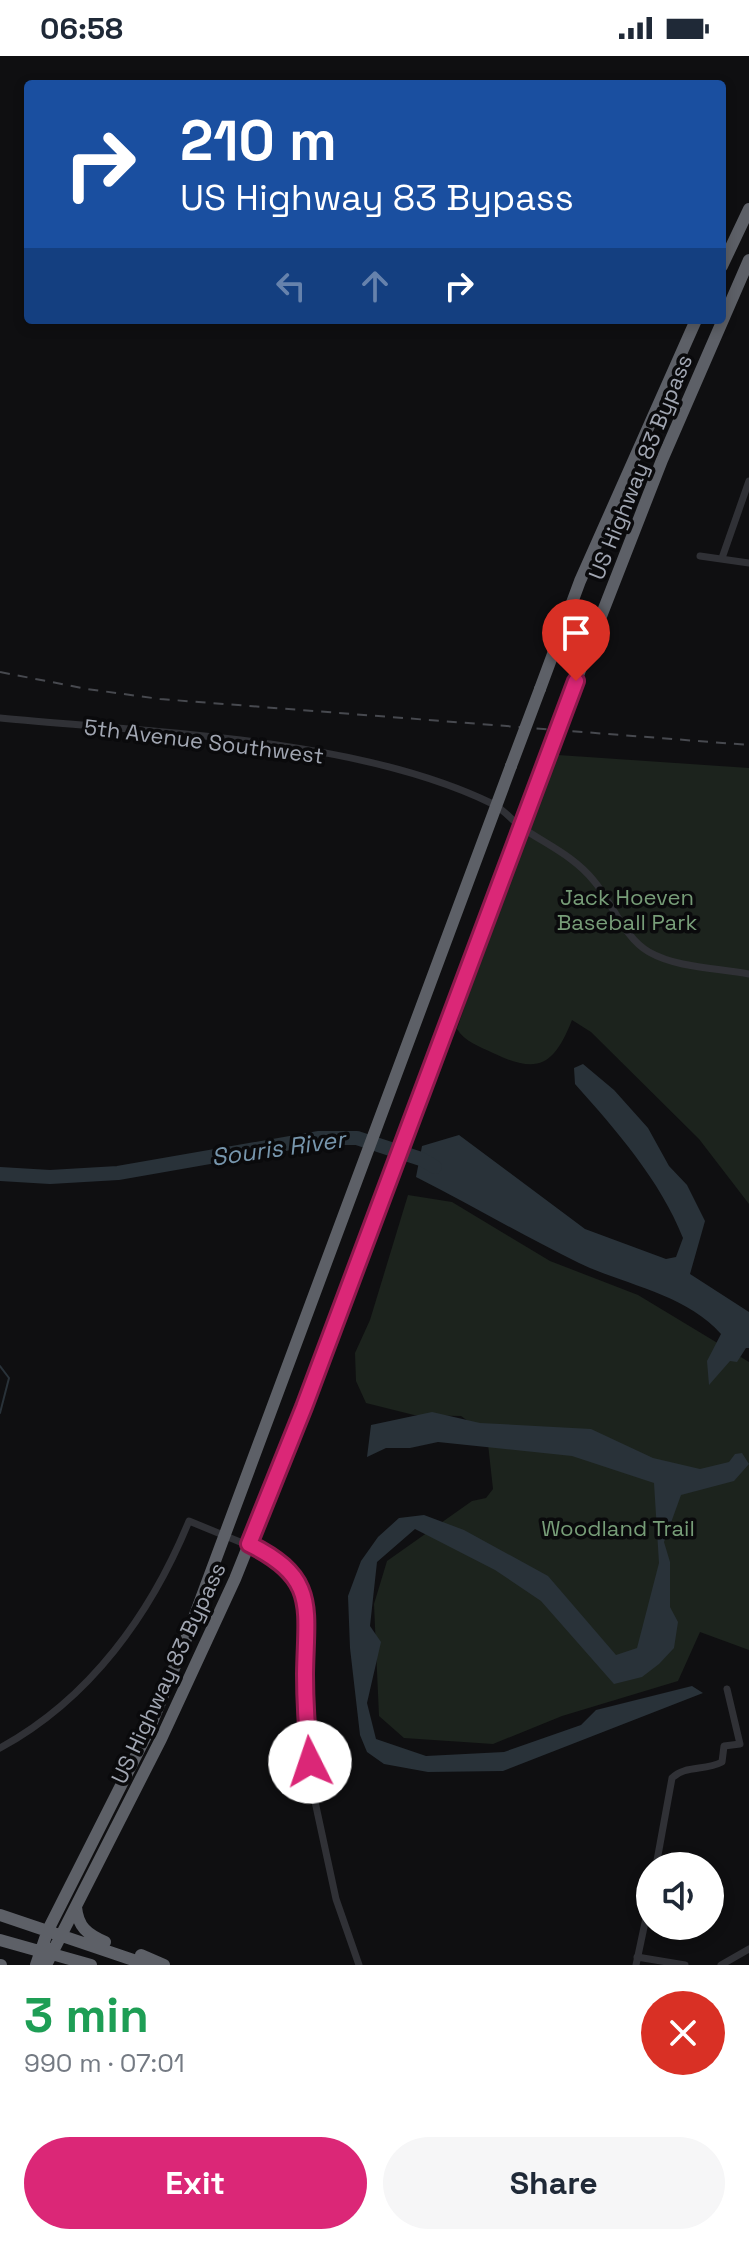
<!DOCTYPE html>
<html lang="en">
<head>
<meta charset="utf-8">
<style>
  :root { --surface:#fff; --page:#f6f6f7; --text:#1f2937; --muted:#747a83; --accent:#db2777 }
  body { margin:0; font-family:"Space Grotesk",sans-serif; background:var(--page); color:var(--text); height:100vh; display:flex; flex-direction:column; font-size:30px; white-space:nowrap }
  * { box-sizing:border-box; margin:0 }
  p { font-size:26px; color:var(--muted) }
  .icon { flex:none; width:44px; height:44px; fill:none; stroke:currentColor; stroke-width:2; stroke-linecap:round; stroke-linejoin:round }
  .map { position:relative; height:1909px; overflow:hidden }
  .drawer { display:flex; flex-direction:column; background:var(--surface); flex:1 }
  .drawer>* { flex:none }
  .guide { position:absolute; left:24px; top:24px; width:702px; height:244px; border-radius:8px; box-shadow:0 4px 12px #0003; background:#1a4fa0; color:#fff; overflow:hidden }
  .tools { position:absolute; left:636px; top:1796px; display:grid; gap:16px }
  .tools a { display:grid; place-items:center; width:88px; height:88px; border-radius:50%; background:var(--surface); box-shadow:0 4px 12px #0003; font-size:40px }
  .pin { position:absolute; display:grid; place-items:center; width:68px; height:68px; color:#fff; margin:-82px -34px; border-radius:50% 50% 50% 0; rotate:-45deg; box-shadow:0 0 8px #0007 }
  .pin .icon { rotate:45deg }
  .me { position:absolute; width:88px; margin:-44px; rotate:356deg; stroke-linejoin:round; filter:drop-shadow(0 0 6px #0008) }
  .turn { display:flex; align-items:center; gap:28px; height:168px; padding:0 24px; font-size:36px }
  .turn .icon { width:104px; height:104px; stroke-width:2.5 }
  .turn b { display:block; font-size:56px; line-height:68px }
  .lanes { display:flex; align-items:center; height:76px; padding:0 24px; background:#0003; justify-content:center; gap:40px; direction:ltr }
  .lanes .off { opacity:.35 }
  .round { display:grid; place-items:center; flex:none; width:84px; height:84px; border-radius:42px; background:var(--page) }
  .headline { display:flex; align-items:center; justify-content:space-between; height:136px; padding:0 24px }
  h1 { font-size:48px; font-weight:700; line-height:60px; color:#1e9e55 }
  .primary-button { display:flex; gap:16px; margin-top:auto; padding:16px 24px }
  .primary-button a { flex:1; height:92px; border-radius:48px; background:var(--accent); color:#fff; font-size:32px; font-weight:700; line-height:92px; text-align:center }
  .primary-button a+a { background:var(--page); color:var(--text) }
  .status { display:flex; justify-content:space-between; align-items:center; height:56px; padding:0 40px; background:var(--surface); direction:ltr }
  .status svg { height:22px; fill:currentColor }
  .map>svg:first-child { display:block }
  .green { fill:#1c231d }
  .water { fill:#293239 }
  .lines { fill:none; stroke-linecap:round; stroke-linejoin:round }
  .stream { stroke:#293239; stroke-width:2 }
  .river { stroke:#293239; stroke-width:14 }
  .street { stroke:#303136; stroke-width:7 }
  .highway { stroke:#5d6067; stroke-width:12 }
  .rail { stroke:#47494f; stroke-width:2; stroke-dasharray:10 8; stroke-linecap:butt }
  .highway-bridge { stroke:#5d6067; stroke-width:12 }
  .route-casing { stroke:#8e194d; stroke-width:20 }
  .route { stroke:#db2777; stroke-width:14 }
  .labels { text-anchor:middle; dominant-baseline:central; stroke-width:7; stroke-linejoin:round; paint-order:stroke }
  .street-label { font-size:22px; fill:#a1a6b2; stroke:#0a0a0c }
  .park-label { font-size:22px; fill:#779d78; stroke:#0a0a0c }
  .water-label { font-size:24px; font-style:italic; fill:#7796ad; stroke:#0a0a0c }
</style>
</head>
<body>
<div class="status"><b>06:58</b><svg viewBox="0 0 49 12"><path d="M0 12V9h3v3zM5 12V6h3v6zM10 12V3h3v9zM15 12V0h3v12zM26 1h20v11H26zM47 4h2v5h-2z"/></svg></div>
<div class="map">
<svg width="749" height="1909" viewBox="0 0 749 1909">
  <rect width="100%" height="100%" fill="#0f0f11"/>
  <!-- green -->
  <path class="green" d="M 558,699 L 749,712 L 749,1148 L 699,1083 L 591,976 L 572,964 C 554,1009 539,1019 493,997 C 479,990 465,986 457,973 L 521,784 Z
    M 408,1139 L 452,1146 L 550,1205 L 638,1239 L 749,1306 L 749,1594 L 700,1576 L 678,1625 L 562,1660 L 493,1688 L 404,1682 L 379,1660 L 374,1548 L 387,1505 L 472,1445 L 486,1442 L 493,1433 L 487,1379 L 461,1360 L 414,1359 L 366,1347 L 356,1325 L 355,1297 L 370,1264 Z"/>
  <!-- water -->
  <path class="water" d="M 583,1008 L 614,1034 L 648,1072 L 669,1110 L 687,1129 L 705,1165 L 690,1218 L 749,1256 L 749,1292 L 746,1292 L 737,1306 L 730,1305 L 709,1329 L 707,1305 L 721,1278 C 686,1238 625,1229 579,1207 C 524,1180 471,1149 416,1121 L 422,1090 L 459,1079 L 585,1173 L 666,1203 L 676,1201 L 683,1182 C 660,1124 616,1074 575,1028 L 574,1012 Z
    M 432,1356 L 480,1367 L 591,1373 L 653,1402 L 700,1413 L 729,1406 L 735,1398 L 742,1397 L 749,1408 L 734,1425 L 681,1439 L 664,1486 L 670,1506 L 670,1551 L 678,1566 L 674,1592 L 659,1608 L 642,1621 L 614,1628 L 541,1545 L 495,1514 L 415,1473 L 377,1506 L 370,1570 L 381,1586 L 367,1647 L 376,1683 L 426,1700 L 504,1696 L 581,1669 L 596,1654 L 692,1630 L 703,1637 L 503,1715 L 428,1716 L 384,1708 L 367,1696 L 360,1679 L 350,1592 L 348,1540 L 361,1505 L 378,1481 L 399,1462 L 424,1459 L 464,1474 L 548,1520 L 616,1599 L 637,1592 L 659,1507 L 654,1427 L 572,1400 L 438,1386 L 410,1392 L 386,1392 L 367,1401 L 371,1369 Z"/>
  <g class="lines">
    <!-- stream -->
    <path class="stream" d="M 0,1310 L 9,1322 L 0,1357"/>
    <!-- river -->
    <path class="river" d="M 0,1118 L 50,1121 L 118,1117 L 319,1082 L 357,1082 L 421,1103 L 435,1111"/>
    <!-- street -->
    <path class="street" d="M 700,500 L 749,507
      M 722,502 L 749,425
      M 0,662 C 152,677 356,681 493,748 C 504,754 512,764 521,771 C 547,789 574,800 594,825 C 612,846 624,882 649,896 C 677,912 717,912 749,918
      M 0,1692 C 90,1643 151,1558 189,1465 L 272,1499 L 289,1513 L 303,1537 L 308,1566 L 305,1621 L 311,1727 L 336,1843 L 359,1909
      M 656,1810 L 672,1722 C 685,1709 705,1715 722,1706 L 724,1690 L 740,1688 L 727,1633
      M 637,1901 L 685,1909
      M 636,1909 L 650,1843
      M 721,1909 L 749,1893"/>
    <!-- highway -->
    <path class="highway" d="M 722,210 L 749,153
      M 540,633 L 580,525 L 696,264
      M 566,650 L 662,404 L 749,204
      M 76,1851 C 78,1871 87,1878 105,1886
      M 0,1859 L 148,1909
      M 0,1884 L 39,1895 L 47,1892
      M 141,1899 L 164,1909
      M 44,1901 L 52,1898 L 91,1909
      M 0,1909 L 1,1909
      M 36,1909 L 48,1874 L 148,1676 L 186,1583 L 511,710
      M 46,1909 L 161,1683 L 235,1523 L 304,1351 L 549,698"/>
    <!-- rail -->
    <path class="rail" d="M 0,616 L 87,633 L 160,643 L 749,689"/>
    <!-- highway-bridge -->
    <path class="highway-bridge" d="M 549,698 L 566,650
      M 511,710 L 540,633"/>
  </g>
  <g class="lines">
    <!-- route casing -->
    <g class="route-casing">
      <path id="route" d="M 310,1706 C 307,1676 305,1647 305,1618 C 306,1551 318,1522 249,1488 L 304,1351 L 576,625"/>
    </g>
    <!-- route -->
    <use href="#route" class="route"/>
  </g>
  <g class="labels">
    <!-- street labels -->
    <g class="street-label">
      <text transform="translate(640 411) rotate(-68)">US Highway 83 Bypass</text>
      <text transform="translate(204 685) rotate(7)">5th Avenue Southwest</text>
      <text transform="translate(168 1617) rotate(-65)">US Highway 83 Bypass</text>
    </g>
    <!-- park labels -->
    <g class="park-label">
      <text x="627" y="841">Jack Hoeven<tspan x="627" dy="25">Baseball Park</tspan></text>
      <text x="618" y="1472">Woodland Trail</text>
    </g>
    <!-- water labels -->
    <g class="water-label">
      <text transform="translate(278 1092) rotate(-8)">Souris River</text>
    </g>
  </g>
</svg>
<div class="tools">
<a><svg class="icon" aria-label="sound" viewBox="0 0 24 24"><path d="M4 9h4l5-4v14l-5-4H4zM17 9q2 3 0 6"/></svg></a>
</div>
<div class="pin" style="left:576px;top:625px;background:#d93025"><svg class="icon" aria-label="arrive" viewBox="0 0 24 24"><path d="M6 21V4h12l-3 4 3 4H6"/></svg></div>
<svg class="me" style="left:310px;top:1706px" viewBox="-20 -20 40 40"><circle r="19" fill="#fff"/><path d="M0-13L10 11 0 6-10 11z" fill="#db2777"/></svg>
<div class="guide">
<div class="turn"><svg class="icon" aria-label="right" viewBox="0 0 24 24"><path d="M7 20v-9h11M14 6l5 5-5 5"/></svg><div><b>210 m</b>US Highway 83 Bypass</div></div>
<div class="lanes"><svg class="icon off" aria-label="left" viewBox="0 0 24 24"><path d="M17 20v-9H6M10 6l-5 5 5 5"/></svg><svg class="icon off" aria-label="ahead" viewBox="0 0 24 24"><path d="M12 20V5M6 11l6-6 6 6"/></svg><svg class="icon" aria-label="right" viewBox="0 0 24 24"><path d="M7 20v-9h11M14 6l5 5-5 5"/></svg></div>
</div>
</div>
<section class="drawer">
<div class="headline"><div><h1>3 min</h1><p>990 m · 07:01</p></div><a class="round" style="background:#d93025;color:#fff"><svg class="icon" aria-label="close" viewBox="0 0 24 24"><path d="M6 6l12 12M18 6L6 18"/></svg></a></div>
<div class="primary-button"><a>Exit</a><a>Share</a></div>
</section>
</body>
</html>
